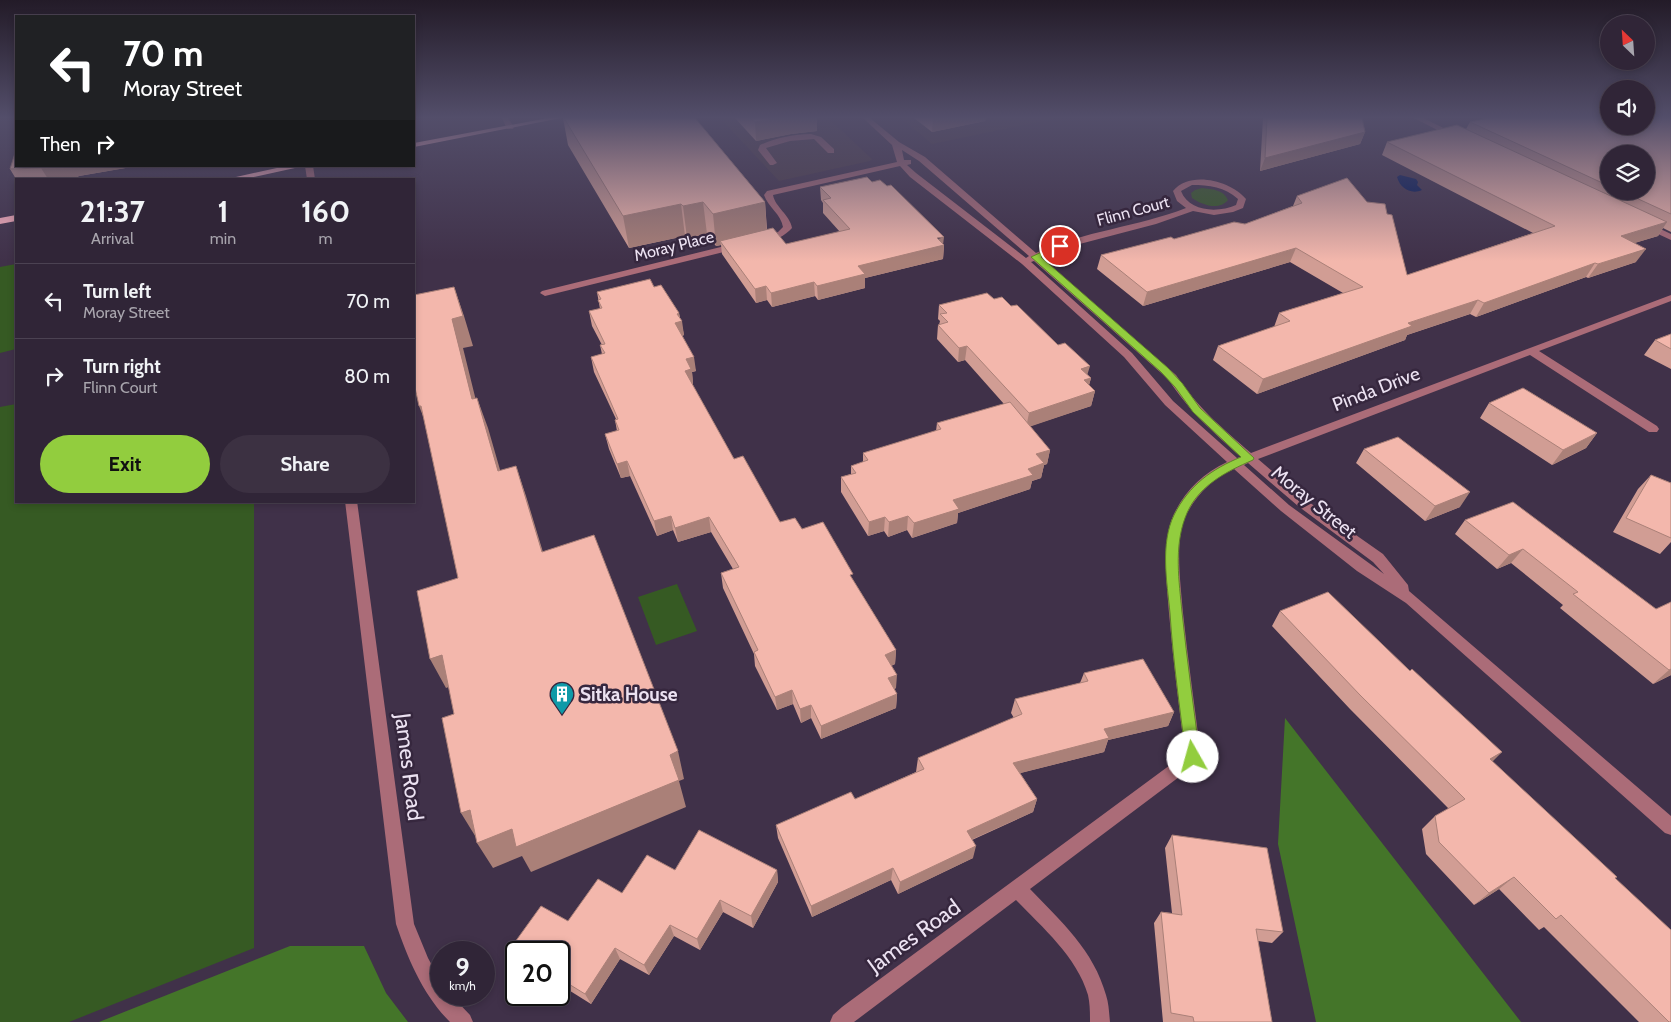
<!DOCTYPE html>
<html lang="en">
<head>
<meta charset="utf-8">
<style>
  :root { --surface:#302537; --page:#3c3142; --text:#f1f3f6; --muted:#a8a5ad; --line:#4b4252; --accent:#92cd3e }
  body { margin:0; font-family:Cabin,sans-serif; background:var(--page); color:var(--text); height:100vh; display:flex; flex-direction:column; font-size:19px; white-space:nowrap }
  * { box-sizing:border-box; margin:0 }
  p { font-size:16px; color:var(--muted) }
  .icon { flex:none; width:28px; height:28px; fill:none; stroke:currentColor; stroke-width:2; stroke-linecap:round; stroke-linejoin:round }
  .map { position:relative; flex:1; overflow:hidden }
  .drawer { position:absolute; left:15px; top:178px; width:400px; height:325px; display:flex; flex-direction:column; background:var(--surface); border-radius:0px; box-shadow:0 2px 8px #0003,0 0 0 1px var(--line) }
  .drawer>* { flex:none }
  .banner { position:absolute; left:15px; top:15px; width:400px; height:152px; border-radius:0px; box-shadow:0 2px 8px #0003,0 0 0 1px var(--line); background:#202124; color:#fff; overflow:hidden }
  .needle { width:32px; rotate:335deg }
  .tools { position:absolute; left:1600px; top:15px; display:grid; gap:10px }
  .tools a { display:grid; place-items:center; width:55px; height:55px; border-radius:50%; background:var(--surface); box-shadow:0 2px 8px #0003,0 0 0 1px var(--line); font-size:25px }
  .speed { position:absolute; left:430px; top:941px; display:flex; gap:10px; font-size:25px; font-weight:700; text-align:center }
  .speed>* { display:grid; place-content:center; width:65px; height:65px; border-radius:50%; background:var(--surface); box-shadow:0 2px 8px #0003,0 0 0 1px var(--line); line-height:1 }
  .speed small { font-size:12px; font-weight:400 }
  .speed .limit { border:2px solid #111; border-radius:8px; background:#fff; color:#111 }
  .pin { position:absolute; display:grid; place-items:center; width:42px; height:42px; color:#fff; margin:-21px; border:2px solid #fff; border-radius:50%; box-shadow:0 1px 5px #0007 }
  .me { position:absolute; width:55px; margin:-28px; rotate:353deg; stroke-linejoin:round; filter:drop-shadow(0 0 4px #0008) }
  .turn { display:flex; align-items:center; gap:18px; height:105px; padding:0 25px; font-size:22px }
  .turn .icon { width:65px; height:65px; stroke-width:2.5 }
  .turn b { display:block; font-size:35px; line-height:42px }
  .then { display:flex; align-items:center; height:48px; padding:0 25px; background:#0003; gap:10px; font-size:19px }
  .eta { display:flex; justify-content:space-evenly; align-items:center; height:85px; text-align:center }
  .eta b { font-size:30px; font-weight:800; line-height:35px }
  .action { display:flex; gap:10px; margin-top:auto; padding:10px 25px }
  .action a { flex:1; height:58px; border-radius:30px; background:var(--accent); color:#111; font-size:20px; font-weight:800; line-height:58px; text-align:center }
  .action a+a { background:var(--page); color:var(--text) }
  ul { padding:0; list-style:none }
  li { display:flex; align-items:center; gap:15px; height:75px; padding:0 25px; border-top:1px solid var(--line) }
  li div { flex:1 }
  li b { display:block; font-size:19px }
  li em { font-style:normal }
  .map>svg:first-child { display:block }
  .commercial { fill:#4a3a46 }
  .green { fill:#365a23 }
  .forest { fill:#447529 }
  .water { fill:#001757 }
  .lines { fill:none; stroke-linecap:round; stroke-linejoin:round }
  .minor { fill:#ab6c78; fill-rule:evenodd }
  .major { fill:#feb1bf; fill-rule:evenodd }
  .wall { fill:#d19d94; fill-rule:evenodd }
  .shaded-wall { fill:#aa8078 }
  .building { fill:#f3b7ac; stroke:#aa8078 }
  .route { fill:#92cd3e; stroke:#5f8528 }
  .labels { text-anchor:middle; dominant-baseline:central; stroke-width:5; stroke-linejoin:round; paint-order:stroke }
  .far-street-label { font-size:16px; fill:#ece2f2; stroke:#36273e }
  .street-label { font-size:19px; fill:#ece2f2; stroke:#36273e }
  .poi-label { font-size:19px; font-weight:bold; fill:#ece2f2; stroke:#36273e; text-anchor:start }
  .near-street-label { font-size:22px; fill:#ece2f2; stroke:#36273e }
</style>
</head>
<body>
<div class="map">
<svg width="1671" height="1022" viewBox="0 0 1671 1022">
  <rect width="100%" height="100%" fill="#403149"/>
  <!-- commercial -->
  <path class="commercial" d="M 720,118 L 828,118 L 872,159 L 870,161 L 779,181 Z
    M 901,118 L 1058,118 L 932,144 Z"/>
  <!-- green -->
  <path class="green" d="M 1202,188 C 1212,189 1224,190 1228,200 C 1219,211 1202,205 1192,198 L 1191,193 L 1195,190 Z
    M 16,264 L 16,349 L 0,353 L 0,267 Z
    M 16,404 L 16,501 L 254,501 L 254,948 L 69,1022 L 0,1022 L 0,407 Z
    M 677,584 L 697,631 L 656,645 L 638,597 Z"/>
  <!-- forest -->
  <path class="forest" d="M 1285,718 L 1521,1022 L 1316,1022 L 1278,844 Z
    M 290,946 L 364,946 L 386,993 L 408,1022 L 99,1022 Z"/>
  <!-- water -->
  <path class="water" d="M 1400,175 L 1416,179 L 1418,182 L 1417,185 L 1422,190 C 1411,195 1400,188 1397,177 Z"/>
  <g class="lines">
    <!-- minor -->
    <path class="minor" d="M 502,118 L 508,118 L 514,127 L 513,129 L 507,129 Z
      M 863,118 L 870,118 L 899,142 L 925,157 L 1036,253 C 1084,231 1137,227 1186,208 L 1177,201 L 1173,191 C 1190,170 1231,181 1246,199 L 1243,208 L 1233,212 L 1214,215 L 1193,211 L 1156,224 L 1072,246 L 1042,258 L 1176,375 C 1198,408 1221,427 1251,453 L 1671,295 L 1671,301 L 1539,351 L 1657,426 L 1659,429 L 1657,432 L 1649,432 L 1530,355 L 1258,459 L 1306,500 L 1383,554 L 1408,585 L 1409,591 L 1671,816 L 1671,835 L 1665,833 L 1406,603 L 1357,571 L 1281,511 L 1234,469 C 1213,478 1197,494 1186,515 C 1174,539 1181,587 1183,613 C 1188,661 1195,709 1201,757 L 1199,762 L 1030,889 C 1061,921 1094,951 1106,995 C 1109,1004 1109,1013 1110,1022 L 1090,1022 C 1090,1013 1090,1004 1088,995 C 1077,957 1042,927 1016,900 L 854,1022 L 830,1022 L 833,1015 L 842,1007 L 1185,754 C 1179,707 1173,660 1169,613 C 1167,585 1161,540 1174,514 C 1185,491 1203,473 1227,462 L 1165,405 L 1124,357 L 1022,264 L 910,177 L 900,166 L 773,195 C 775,207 790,215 792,228 C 785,236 772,243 761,242 L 761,238 L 778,232 L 783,227 C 781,214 768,207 764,195 L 767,191 L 897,162 L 892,145 ZM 902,150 L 919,161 L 1029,256 L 1026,258 L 916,173 L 907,165 L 911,164 L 911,160 L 904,160 ZM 1192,185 C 1209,185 1225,187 1238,199 L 1236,205 C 1218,213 1189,212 1181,191 ZM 1034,261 L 1168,379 C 1190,412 1212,431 1241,457 L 1237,458 L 1173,401 L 1132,353 L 1031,262 ZM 1248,463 L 1298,506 L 1373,562 L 1384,574 L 1289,505 L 1244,465 Z
      M 1414,118 L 1423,118 L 1460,136 L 1453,138 Z
      M 811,134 L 821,137 L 834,149 L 834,153 L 828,153 L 814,139 L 790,141 L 766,148 L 777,163 L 773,165 L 770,165 L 758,150 L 760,145 C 776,138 794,134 811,134 Z
      M 305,166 L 313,166 L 315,179 L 307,179 Z
      M 1646,222 L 1671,234 L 1671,240 L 1643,227 L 1643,223 Z
      M 737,243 L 742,246 L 740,248 L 545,296 L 540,293 L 542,291 Z
      M 345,501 L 357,501 L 414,924 L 428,958 L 441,982 L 441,995 L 451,995 L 470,1015 L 473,1022 L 450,1022 C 423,995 408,959 396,924 Z"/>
    <!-- major -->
    <path class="major" d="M 548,118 L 561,118 L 414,147 L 414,143 Z
      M 286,166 L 304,166 L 245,179 L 227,179 Z
      M 16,215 L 16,221 L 0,224 L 0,218 Z"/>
  </g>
  <!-- wall -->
  <path class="wall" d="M 563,118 L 695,118 L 765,202 L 767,229 L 786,244 L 840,232 L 823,213 L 823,203 L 821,200 L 820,187 L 872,182 L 944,245 L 943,259 L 865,278 L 865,288 L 818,300 L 815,296 L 772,307 L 767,300 L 756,303 L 722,254 L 721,245 L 716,246 L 707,234 L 687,238 L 685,236 L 629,248 L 568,145 Z
    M 735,118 L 817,118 L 817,131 L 791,134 L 756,141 Z
    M 914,118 L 986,118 L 985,121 L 932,132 Z
    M 1263,118 L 1362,118 L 1365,132 L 1360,144 L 1260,171 Z
    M 1483,118 L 1671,118 L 1671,232 L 1663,228 L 1658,236 L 1634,243 L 1636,262 L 1588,278 L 1586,277 L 1476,317 L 1470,314 L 1407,335 L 1405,340 L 1257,394 L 1213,360 L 1218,346 L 1274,327 L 1279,313 L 1343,293 L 1290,262 L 1143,306 L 1097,269 L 1101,255 L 1245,224 L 1293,206 L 1297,196 L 1367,202 L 1387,214 L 1407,275 L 1533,233 L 1382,155 L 1387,142 L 1466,129 L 1470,122 L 1485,119 ZM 1609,154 L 1646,191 L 1609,191 Z
    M 16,166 L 137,166 L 79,176 L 74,179 L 16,179 L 10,169 Z
    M 654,287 L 679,313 L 684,335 L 682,336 L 696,371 L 692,372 L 693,384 L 692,384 L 734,459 L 780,522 L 802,529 L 853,580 L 896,650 L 895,664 L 891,666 L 896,688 L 894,689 L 897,694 L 896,708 L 821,739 L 811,718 L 801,723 L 793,704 L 777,710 L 755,666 L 754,654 L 723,588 L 721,573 L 733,569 L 711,532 L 678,542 L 673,530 L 657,536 L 630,476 L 621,478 L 609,449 L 605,434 L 617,431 L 615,420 L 616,419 L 594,372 L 591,357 L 602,354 L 600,345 L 602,345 L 592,326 L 589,311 L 600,309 L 597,292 Z
    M 994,299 L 1011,306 L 1091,378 L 1089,385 L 1095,391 L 1091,406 L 1030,426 L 1050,450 L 1047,464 L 1044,465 L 1041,478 L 1032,481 L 1030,489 L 958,513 L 957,523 L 912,538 L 907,530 L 888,537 L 884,531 L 868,536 L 841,492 L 841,477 L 851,474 L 851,466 L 863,462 L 863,453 L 936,431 L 937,423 L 1004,404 L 965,360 L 958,362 L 937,339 L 938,325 L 939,325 L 940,321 L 938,319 L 939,305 Z
    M 1671,334 L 1671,369 L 1644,355 L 1655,340 Z
    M 1489,403 L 1597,433 L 1586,448 L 1552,465 L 1480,418 Z
    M 1364,449 L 1460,507 L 1425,521 L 1356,463 Z
    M 1651,475 L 1671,483 L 1671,542 L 1660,554 L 1613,532 L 1638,489 Z
    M 1465,520 L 1656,609 L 1671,675 L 1653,684 L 1560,608 L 1563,605 L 1511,563 L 1497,569 L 1455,534 Z
    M 1280,611 L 1493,762 L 1615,878 L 1671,1022 L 1639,1022 L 1544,927 L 1539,930 L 1499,889 L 1474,905 L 1426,854 L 1422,829 L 1435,816 L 1449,809 L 1350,709 L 1272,626 Z
    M 1084,673 L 1174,712 L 1168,726 L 1108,740 L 1104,752 L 1020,773 L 1037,799 L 1033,812 L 972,840 L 973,858 L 898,894 L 891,880 L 812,917 L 778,838 L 776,825 L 855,799 L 916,772 L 918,758 L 1014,718 L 1011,713 L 1015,699 L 1080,683 Z
    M 1172,835 L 1283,932 L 1272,943 L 1258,941 L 1272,1022 L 1163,1022 L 1154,923 L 1161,912 L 1172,913 L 1165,848 Z
    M 675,870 L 777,870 L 778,882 L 753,928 L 723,912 L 700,950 L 674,936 L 649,975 L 620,959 L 591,1004 L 559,984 L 559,952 L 516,952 L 516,957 L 510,949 L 568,921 L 622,893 Z"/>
  <!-- shaded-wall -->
  <path class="shaded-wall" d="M 781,118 L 817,118 L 817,131 L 791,134 L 756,141 L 755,122 Z
    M 933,118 L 986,118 L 985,121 L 932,132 Z
    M 1365,132 L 1360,144 L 1260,171 L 1265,158 Z
    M 47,166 L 137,166 L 79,176 L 74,179 L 48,179 L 41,168 Z
    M 703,202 L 707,234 L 687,238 L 683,206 Z
    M 765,202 L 767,234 L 720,241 L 721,245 L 716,246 L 713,214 Z
    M 681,204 L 685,236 L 629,248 L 623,216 Z
    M 1667,222 L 1658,236 L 1612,250 L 1621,236 Z
    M 944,237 L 943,245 L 944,245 L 943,259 L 865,278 L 865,288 L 818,300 L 817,286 L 858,266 Z
    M 1296,248 L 1290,262 L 1143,306 L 1147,292 Z
    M 1646,249 L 1636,262 L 1588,278 L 1598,264 Z
    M 1595,263 L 1586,277 L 1476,317 L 1484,303 Z
    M 814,282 L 815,296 L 772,307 L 771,293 Z
    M 766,286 L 767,300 L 756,303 L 755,289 Z
    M 454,287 L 464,316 L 473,346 L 463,348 L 483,429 L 472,399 L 452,319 Z
    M 1478,300 L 1470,314 L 1407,335 L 1405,340 L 1257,394 L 1263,379 L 1408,323 Z
    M 679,313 L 680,321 L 682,321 L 684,335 L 677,337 L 675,323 L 677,314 Z
    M 967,346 L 965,360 L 958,362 L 959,348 Z
    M 694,357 L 696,371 L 692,372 L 693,384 L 687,386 L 685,371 L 686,359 Z
    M 1090,366 L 1086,379 L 1091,378 L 1087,392 L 1081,369 Z
    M 1095,391 L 1091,406 L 1026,428 L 1029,413 Z
    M 477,398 L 488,428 L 509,501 L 498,471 Z
    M 419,406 L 421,406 L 431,436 Z
    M 1597,433 L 1586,448 L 1552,465 L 1563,450 Z
    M 1050,450 L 1047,464 L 1044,465 L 1041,478 L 1032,481 L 1030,489 L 958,513 L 957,523 L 912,538 L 914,523 L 953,500 L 1028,469 L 1036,454 Z
    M 627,461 L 630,476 L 621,478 L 617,464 Z
    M 516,466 L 526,496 L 552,582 L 542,552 Z
    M 1470,492 L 1460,507 L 1425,521 L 1435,506 Z
    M 671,516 L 673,530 L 657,536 L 654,521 Z
    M 908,516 L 907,530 L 888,537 L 889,522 Z
    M 709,517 L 711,532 L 678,542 L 675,528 Z
    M 885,517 L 884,531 L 868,536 L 869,522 Z
    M 1523,549 L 1511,563 L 1497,569 L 1509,555 Z
    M 896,650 L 895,664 L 884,669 L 885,655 Z
    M 442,655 L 457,684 L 446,688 L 430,659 Z
    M 1671,669 L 1671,675 L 1653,684 L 1669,670 Z
    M 897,675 L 896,688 L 887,692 L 888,678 Z
    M 792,690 L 793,704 L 777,710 L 775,697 Z
    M 897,694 L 896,708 L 821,739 L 821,726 Z
    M 811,705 L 811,718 L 801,723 L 800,709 Z
    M 1174,712 L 1168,726 L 1108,740 L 1104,752 L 1009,776 L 1013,763 L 1104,729 Z
    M 678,751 L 684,779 L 679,781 L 686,807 L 531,872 L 522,856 L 493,868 L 477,843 Z
    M 1502,752 L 1488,766 L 1490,759 Z
    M 1037,799 L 1033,812 L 964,843 L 967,831 Z
    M 470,810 L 477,839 L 461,813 Z
    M 976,846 L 973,858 L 898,894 L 900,882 Z
    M 893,868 L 891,880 L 812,917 L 811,906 Z
    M 777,870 L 778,882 L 753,928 L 751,916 Z
    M 1514,877 L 1499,889 L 1474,905 L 1489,893 Z
    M 720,900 L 723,912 L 700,950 L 697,939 Z
    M 670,925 L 674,936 L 649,975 L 644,965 Z
    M 615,948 L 620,959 L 591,1004 L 585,994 Z"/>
  <!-- building -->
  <path class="building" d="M 564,118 L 695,118 L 765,202 L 713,214 L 703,202 L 683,206 L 681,204 L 623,216 Z
    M 750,118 L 781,118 L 755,122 Z
    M 1267,118 L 1362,118 L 1365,132 L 1265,158 Z
    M 1489,118 L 1609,118 L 1609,126 L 1646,126 L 1646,118 L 1671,118 L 1671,214 L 1621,191 L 1646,191 L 1646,154 L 1609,154 L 1609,186 L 1470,122 Z
    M 1457,125 L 1667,222 L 1621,236 L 1646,249 L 1598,264 L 1595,263 L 1484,303 L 1478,300 L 1408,323 L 1412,326 L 1263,379 L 1218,346 L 1290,321 L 1279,313 L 1363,287 L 1296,248 L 1147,292 L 1101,255 L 1171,237 L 1174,239 L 1234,222 L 1245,224 L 1302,203 L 1297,196 L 1347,178 L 1367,202 L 1385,204 L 1387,214 L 1392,215 L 1407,275 L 1555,226 L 1387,142 Z
    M 16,150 L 16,166 L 47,166 L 41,168 L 10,169 Z
    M 867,177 L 872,182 L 880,180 L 887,186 L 891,185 L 944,237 L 937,238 L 944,245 L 858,266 L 865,274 L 817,286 L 814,282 L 771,293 L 766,286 L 755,289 L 720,241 L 773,228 L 786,244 L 850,229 L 823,200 L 831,198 L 820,187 Z
    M 650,279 L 654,287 L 661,285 L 679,313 L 677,314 L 682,321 L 675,323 L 694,357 L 686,359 L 691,369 L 685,371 L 734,459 L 743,456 L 780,522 L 795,518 L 802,529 L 823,522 L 853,574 L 850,575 L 896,650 L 885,655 L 897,675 L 888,678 L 897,694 L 821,726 L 811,705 L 800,709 L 792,690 L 775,697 L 754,652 L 758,650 L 721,573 L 739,567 L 709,517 L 675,528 L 671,516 L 654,521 L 627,461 L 617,464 L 605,434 L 619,430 L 615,420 L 618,419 L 591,357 L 605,353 L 600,345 L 605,344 L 589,311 L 602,308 L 598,300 L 601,299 L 597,292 Z
    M 454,287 L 463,316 L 452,319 L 472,399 L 477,398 L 498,471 L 516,466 L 542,552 L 594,535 L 678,751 L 670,755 L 679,780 L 516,847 L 512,829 L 477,843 L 470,810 L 461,813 L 442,718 L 454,714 L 442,655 L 430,659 L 417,591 L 458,578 L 421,406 L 419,406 L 414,383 L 414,295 Z
    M 987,293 L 994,299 L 1002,297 L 1011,306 L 1017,305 L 1058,345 L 1065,343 L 1090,366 L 1081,369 L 1091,378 L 1084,380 L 1095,391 L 1029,413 L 967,346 L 959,348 L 938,325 L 948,322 L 940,314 L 947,313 L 939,305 Z
    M 1671,334 L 1671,349 L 1655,340 Z
    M 1523,388 L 1597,433 L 1563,450 L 1489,403 Z
    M 1010,402 L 1050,450 L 1036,454 L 1044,463 L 1028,469 L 1033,475 L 953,500 L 959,509 L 914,523 L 908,516 L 889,522 L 885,517 L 869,522 L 841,477 L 856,473 L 851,466 L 868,460 L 863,453 L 941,429 L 937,423 Z
    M 1398,437 L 1470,492 L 1435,506 L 1364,449 Z
    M 1651,475 L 1671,483 L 1671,538 L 1626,518 Z
    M 1513,502 L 1656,609 L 1671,602 L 1671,669 L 1669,670 L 1573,594 L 1578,592 L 1523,549 L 1509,555 L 1465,520 Z
    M 1328,592 L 1410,671 L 1412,669 L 1502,752 L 1490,759 L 1617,877 L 1615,878 L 1671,930 L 1671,1022 L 1669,1022 L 1561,915 L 1556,919 L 1514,877 L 1489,893 L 1439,842 L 1435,816 L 1465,799 L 1360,695 L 1280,611 Z
    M 1143,659 L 1174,712 L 1104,729 L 1109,738 L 1013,763 L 1037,799 L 967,831 L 976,846 L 900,882 L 893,868 L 811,906 L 776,825 L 851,792 L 855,799 L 924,769 L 918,758 L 1022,714 L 1015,699 L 1088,681 L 1084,673 Z
    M 699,830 L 777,870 L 751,916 L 720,900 L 697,939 L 670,925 L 644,965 L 615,948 L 585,994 L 559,978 L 559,952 L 516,953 L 510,949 L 541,906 L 568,921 L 598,879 L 622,893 L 647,855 L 675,870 Z
    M 1172,835 L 1267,848 L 1283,932 L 1256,929 L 1272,1022 L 1194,1022 L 1193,1017 L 1171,1013 L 1161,912 L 1182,915 Z"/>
  <!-- sky -->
  <linearGradient id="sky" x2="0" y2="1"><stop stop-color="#231b28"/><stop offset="0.45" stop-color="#534e6a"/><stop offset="1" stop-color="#534e6a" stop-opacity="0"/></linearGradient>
  <rect width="1671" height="261" fill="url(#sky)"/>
  <!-- route -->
  <path class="route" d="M 1057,245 L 1064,246 L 1041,257 L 1168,368 L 1182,383 L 1200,408 L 1254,458 L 1253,460 C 1225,472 1196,487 1185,518 C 1174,548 1179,581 1182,612 C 1187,661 1194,709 1200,757 L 1198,761 L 1193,763 L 1188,761 L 1186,757 C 1180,709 1173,661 1170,613 C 1167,582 1160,544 1174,515 C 1189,485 1212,469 1241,457 L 1193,412 L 1175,387 L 1161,372 L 1031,257 Z"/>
  <!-- icons -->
  <defs>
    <g id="building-pin" transform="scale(1.25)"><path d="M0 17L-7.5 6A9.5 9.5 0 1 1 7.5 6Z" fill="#0f9aa8" stroke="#36273e"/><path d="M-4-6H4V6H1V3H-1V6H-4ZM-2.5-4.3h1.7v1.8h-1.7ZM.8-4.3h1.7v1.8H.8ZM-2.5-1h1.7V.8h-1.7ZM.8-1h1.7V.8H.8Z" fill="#fff"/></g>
  </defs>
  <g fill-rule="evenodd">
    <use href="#building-pin" x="562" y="694"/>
  </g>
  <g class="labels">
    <!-- far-street labels -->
    <g class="far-street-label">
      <text transform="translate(1133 211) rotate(-15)">Flinn Court</text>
      <text transform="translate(674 246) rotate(-14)">Moray Place</text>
    </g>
    <!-- street labels -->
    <g class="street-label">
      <text transform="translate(1376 389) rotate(-21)">Pinda Drive</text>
      <text transform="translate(1314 502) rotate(39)">Moray Street</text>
    </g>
    <!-- poi labels -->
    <g class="poi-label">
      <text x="580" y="694">Sitka House</text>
    </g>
    <!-- near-street labels -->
    <g class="near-street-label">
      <text transform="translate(409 767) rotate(83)">James Road</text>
      <text transform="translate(914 936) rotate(-36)">James Road</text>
    </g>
  </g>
</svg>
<div class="tools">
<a><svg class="needle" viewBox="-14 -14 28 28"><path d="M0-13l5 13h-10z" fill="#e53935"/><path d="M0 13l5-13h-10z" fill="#a8a5ad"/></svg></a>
<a><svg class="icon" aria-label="sound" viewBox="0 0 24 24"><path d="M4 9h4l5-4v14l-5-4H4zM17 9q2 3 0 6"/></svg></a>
<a><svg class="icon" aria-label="layers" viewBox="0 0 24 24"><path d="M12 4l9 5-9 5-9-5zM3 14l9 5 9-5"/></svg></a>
</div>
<div class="speed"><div>9<small>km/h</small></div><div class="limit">20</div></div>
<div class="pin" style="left:1060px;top:246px;background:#d93025"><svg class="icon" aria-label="arrive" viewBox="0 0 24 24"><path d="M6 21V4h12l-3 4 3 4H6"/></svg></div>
<svg class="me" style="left:1193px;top:757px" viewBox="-20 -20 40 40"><circle r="19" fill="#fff"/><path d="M0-13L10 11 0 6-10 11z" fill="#92cd3e"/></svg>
<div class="banner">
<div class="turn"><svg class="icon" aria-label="left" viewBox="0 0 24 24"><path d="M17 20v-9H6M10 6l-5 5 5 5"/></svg><div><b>70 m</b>Moray Street</div></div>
<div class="then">Then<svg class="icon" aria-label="right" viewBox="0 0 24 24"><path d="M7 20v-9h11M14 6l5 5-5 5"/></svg></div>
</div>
<section class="drawer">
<div class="eta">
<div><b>21:37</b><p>Arrival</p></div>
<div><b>1</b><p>min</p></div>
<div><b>160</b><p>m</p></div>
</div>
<ul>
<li><svg class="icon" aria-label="left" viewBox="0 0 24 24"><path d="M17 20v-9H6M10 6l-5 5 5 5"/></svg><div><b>Turn left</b><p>Moray Street</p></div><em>70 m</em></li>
<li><svg class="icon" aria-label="right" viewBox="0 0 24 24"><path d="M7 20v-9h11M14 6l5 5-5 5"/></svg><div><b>Turn right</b><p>Flinn Court</p></div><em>80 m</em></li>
</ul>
<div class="action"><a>Exit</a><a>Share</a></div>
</section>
</div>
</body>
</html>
